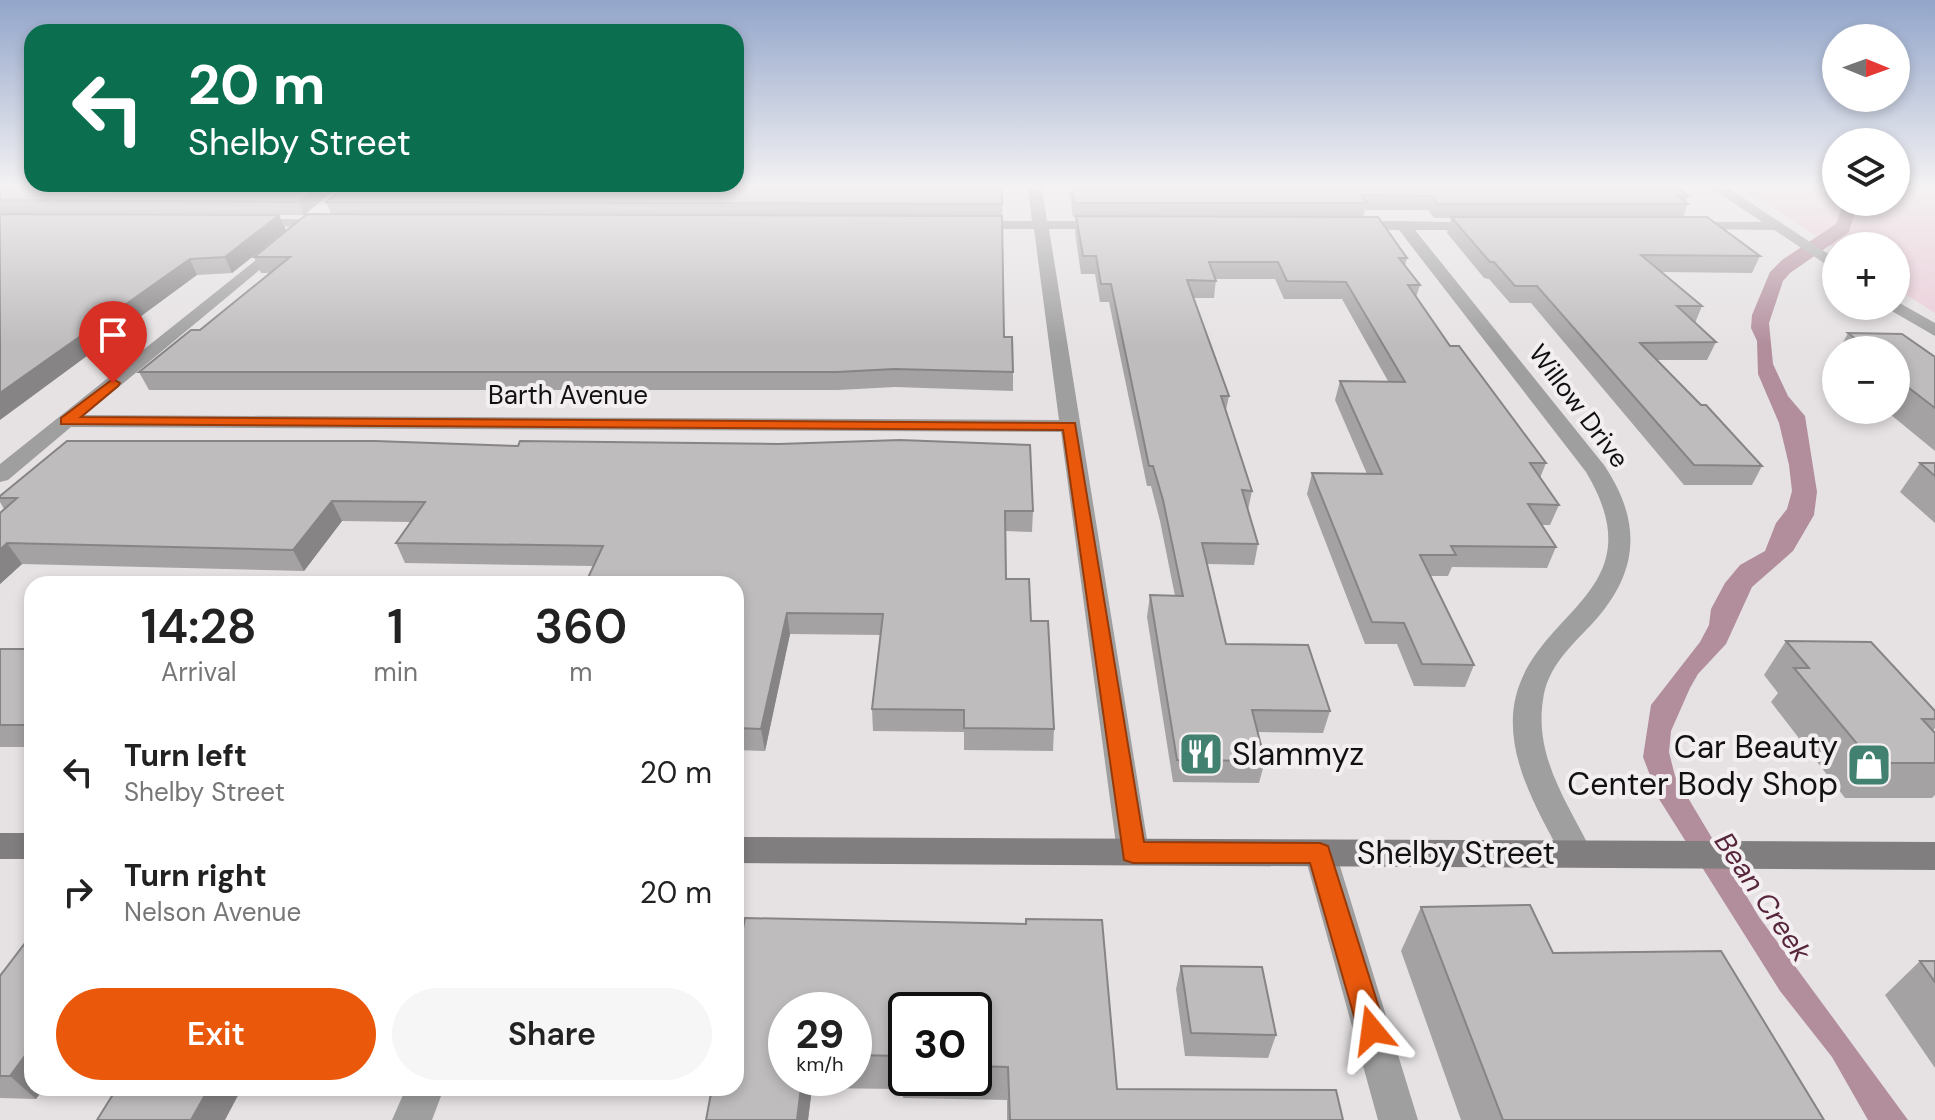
<!DOCTYPE html>
<html lang="en">
<head>
<meta charset="utf-8">
<style>
  :root { --surface:#fff; --page:#f6f6f6; --text:#222; --muted:#767676; --accent:#ea580c }
  body { margin:0; font-family:"DM Sans",sans-serif; background:var(--page); color:var(--text); height:100vh; display:flex; flex-direction:column; font-size:30px; white-space:nowrap }
  * { box-sizing:border-box; margin:0 }
  p { font-size:26px; color:var(--muted) }
  .icon { flex:none; width:44px; height:44px; fill:none; stroke:currentColor; stroke-width:2; stroke-linecap:round; stroke-linejoin:round }
  .map { position:relative; flex:1; overflow:hidden }
  .panel { position:absolute; left:24px; top:576px; width:720px; height:520px; display:flex; flex-direction:column; background:var(--surface); border-radius:24px; box-shadow:0 4px 12px #0003 }
  .panel>* { flex:none }
  .top-card { position:absolute; left:24px; top:24px; width:720px; height:168px; border-radius:24px; box-shadow:0 4px 12px #0003; background:#0b6e4f; color:#fff; overflow:hidden }
  .needle { width:52px; rotate:91deg }
  .fabs { position:absolute; left:1822px; top:24px; display:grid; gap:16px }
  .fabs a { display:grid; place-items:center; width:88px; height:88px; border-radius:50%; background:var(--surface); box-shadow:0 4px 12px #0003; font-size:40px }
  .speed { position:absolute; left:768px; top:992px; display:flex; gap:16px; font-size:40px; font-weight:700; text-align:center }
  .speed>* { display:grid; place-content:center; width:104px; height:104px; border-radius:50%; background:var(--surface); box-shadow:0 4px 12px #0003; line-height:1 }
  .speed small { font-size:20px; font-weight:400 }
  .speed .limit { border:4px solid #111; border-radius:12px; background:#fff; color:#111 }
  .pin { position:absolute; display:grid; place-items:center; width:68px; height:68px; color:#fff; margin:-82px -34px; border-radius:50% 50% 50% 0; rotate:-45deg; box-shadow:0 0 8px #0007 }
  .pin .icon { rotate:45deg }
  .me { position:absolute; width:88px; margin:-44px; rotate:344deg; stroke-linejoin:round; filter:drop-shadow(0 0 6px #0008) }
  .turn { display:flex; align-items:center; gap:28px; height:168px; padding:0 32px; font-size:36px }
  .turn .icon { width:104px; height:104px; stroke-width:2.5 }
  .turn b { display:block; font-size:56px; line-height:68px }
  .eta { display:flex; justify-content:space-evenly; align-items:center; height:136px; text-align:center }
  .eta b { font-size:48px; font-weight:600; line-height:56px }
  .button { display:flex; gap:16px; margin-top:auto; padding:16px 32px }
  .button a { flex:1; height:92px; border-radius:48px; background:var(--accent); color:#fff; font-size:32px; font-weight:600; line-height:92px; text-align:center }
  .button a+a { background:var(--page); color:var(--text) }
  ul { padding:0; list-style:none }
  li { display:flex; align-items:center; gap:24px; height:120px; padding:0 32px }
  li div { flex:1 }
  li b { display:block; font-size:30px }
  li em { font-style:normal }
  .map>svg:first-child { display:block }
  .green { fill:#eacbd7 }
  .water { fill:#b28e9c }
  .lines { fill:none; stroke-linecap:round; stroke-linejoin:round }
  .minor { fill:#a09f9f; fill-rule:evenodd }
  .tertiary { fill:#a09f9f; fill-rule:evenodd }
  .secondary { fill:#807e7e; fill-rule:evenodd }
  .wall { fill:#a4a2a3; fill-rule:evenodd }
  .shaded-wall { fill:#868484 }
  .building { fill:#bfbcbd; stroke:#868484; stroke-width:2 }
  .route { fill:#ea580c; stroke:#983908; stroke-width:2 }
  .labels { text-anchor:middle; dominant-baseline:central; stroke-width:8; stroke-linejoin:round; paint-order:stroke }
  .street-label { font-size:26px; fill:#121111; stroke:#f3eff1 }
  .water-label { font-size:28px; font-style:italic; fill:#57263c; stroke:#f3eff1 }
  .near-poi-label { font-size:32px; fill:#121111; stroke:#f3eff1; text-anchor:end }
  .near-street-label { font-size:32px; fill:#121111; stroke:#f3eff1 }
</style>
</head>
<body>
<div class="map">
<svg width="1935" height="1120" viewBox="0 0 1935 1120">
  <rect width="100%" height="100%" fill="#e6e2e4"/>
  <!-- green -->
  <path class="green" d="M 1742,188 L 1836,188 L 1836,202 L 1896,202 L 1896,188 L 1935,188 L 1935,313 L 1896,288 L 1896,246 L 1836,249 Z"/>
  <!-- water -->
  <path class="water" d="M 1844,202 L 1858,202 L 1849,232 L 1790,273 L 1783,281 L 1769,323 L 1773,364 L 1788,396 L 1805,416 L 1817,492 L 1814,515 L 1793,551 L 1752,587 L 1726,644 L 1698,674 L 1690,688 L 1671,731 L 1669,752 L 1675,776 L 1759,917 L 1908,1120 L 1868,1120 L 1832,1057 L 1780,991 L 1659,799 L 1643,757 L 1651,705 L 1700,642 L 1709,625 L 1711,609 L 1725,583 L 1740,565 L 1765,551 L 1776,523 L 1787,509 L 1792,491 L 1789,465 L 1779,423 L 1758,374 L 1757,341 L 1751,328 L 1752,315 L 1770,272 L 1782,260 L 1836,224 Z"/>
  <g class="lines">
    <!-- minor -->
    <path class="minor" d="M 1028,188 L 1042,188 L 1047,221 L 1109,221 L 1116,225 L 1109,229 L 1049,229 L 1149,852 L 1144,861 L 1133,865 L 1122,861 L 1117,852 L 1061,432 L 71,427 L 8,480 L 0,482 L 0,464 L 281,240 L 289,245 L 286,248 L 85,415 L 1059,420 L 1034,229 L 970,229 L 963,225 L 970,221 L 1032,221 Z
      M 329,219 L 336,223 L 334,226 L 250,227 L 243,223 L 250,219 Z
      M 1403,221 L 1486,223 L 1486,229 L 1481,230 L 1415,230 L 1604,465 C 1643,523 1639,574 1591,625 C 1570,647 1547,668 1543,700 C 1534,758 1569,805 1593,854 L 1588,864 L 1577,867 L 1566,864 C 1542,818 1510,768 1513,715 C 1520,611 1662,599 1586,472 L 1399,230 L 1354,229 L 1347,225 L 1354,221 Z
      M 1690,222 L 1775,222 L 1782,226 L 1775,230 L 1685,229 L 1685,223 Z
      M 1320,840 L 1331,843 L 1336,853 L 1418,1120 L 1378,1120 L 1304,853 L 1309,843 Z
      M 406,1088 L 444,1088 L 432,1120 L 392,1120 Z"/>
    <!-- tertiary -->
    <path class="tertiary" d="M 1711,188 L 1728,188 L 1836,259 L 1836,271 Z
      M 1896,301 L 1935,323 L 1935,336 L 1890,310 L 1887,306 L 1896,306 Z"/>
    <!-- secondary -->
    <path class="secondary" d="M 0,833 L 32,833 L 32,859 L 0,859 Z
      M 736,837 L 1935,842 L 1935,870 L 736,863 Z"/>
  </g>
  <!-- wall -->
  <path class="wall" d="M 0,188 L 337,188 L 304,215 L 279,215 L 286,230 L 232,273 L 197,275 L 0,213 Z
    M 1002,188 L 1004,337 L 1013,372 L 1013,391 L 895,387 L 838,390 L 149,390 L 139,372 L 200,330 L 270,273 L 261,273 L 254,257 L 331,214 L 326,202 Z
    M 1069,188 L 1678,188 L 1688,196 L 1686,202 L 1688,204 L 1683,217 L 1760,256 L 1752,273 L 1661,272 L 1702,306 L 1695,323 L 1716,342 L 1707,360 L 1657,360 L 1762,466 L 1752,485 L 1684,485 L 1531,303 L 1510,303 L 1489,279 L 1484,278 L 1447,233 L 1451,218 L 1434,218 L 1428,210 L 1365,210 L 1363,217 L 1407,258 L 1405,266 L 1420,285 L 1416,297 L 1450,346 L 1546,463 L 1540,478 L 1559,505 L 1550,525 L 1542,525 L 1556,547 L 1547,568 L 1452,567 L 1448,576 L 1430,576 L 1474,665 L 1465,687 L 1414,686 L 1397,644 L 1365,644 L 1307,494 L 1312,473 L 1367,474 L 1335,400 L 1340,381 L 1388,381 L 1342,299 L 1284,299 L 1275,279 L 1216,279 L 1214,298 L 1193,298 L 1229,396 L 1226,410 L 1252,491 L 1248,510 L 1258,544 L 1254,565 L 1207,564 L 1226,644 L 1330,711 L 1323,733 L 1258,732 L 1265,761 L 1259,783 L 1173,782 L 1147,617 L 1150,595 L 1175,596 L 1160,521 L 1151,486 L 1147,486 L 1109,302 L 1100,302 L 1095,274 L 1081,274 L 1075,232 L 1076,217 L 1073,217 Z
    M 1848,333 L 1935,357 L 1935,451 L 1885,410 L 1896,410 L 1896,350 L 1839,350 Z
    M 1920,463 L 1935,463 L 1935,523 L 1900,492 Z
    M 0,496 L 1033,511 L 1032,532 L 1006,531 L 1006,579 L 1031,621 L 1054,729 L 1053,751 L 964,750 L 964,732 L 873,731 L 872,709 L 880,635 L 790,634 L 765,751 L 736,750 L 736,584 L 593,566 L 405,563 L 396,543 L 411,522 L 342,521 L 304,571 L 22,564 L 0,584 L 0,513 L 4,509 L 0,502 Z
    M 1786,641 L 1935,711 L 1935,728 L 1933,731 L 1935,733 L 1935,795 L 1932,798 L 1845,798 L 1771,702 L 1778,693 L 1764,675 Z
    M 0,649 L 32,649 L 32,747 L 0,747 Z
    M 1421,907 L 1553,953 L 1824,1120 L 1461,1120 L 1401,951 Z
    M 745,918 L 1025,924 L 1026,919 L 1102,920 L 1117,1089 L 1336,1090 L 1343,1120 L 1007,1120 L 1007,1100 L 903,1098 L 902,1089 L 812,1088 L 808,1120 L 706,1120 L 712,1088 L 736,1088 L 736,964 ZM 786,1010 L 854,1010 L 854,1078 L 786,1078 ZM 906,1010 L 974,1010 L 974,1078 L 906,1078 Z
    M 1920,961 L 1935,961 L 1935,1068 L 1885,995 Z
    M 1181,966 L 1276,1035 L 1268,1058 L 1185,1056 L 1176,989 Z
    M 0,976 L 32,1088 L 44,1088 L 36,1099 L 0,1098 Z
    M 502,1088 L 590,1088 L 589,1093 L 504,1091 Z"/>
  <!-- shaded-wall -->
  <path class="shaded-wall" d="M 316,188 L 337,188 L 304,215 L 299,202 Z
    M 279,215 L 286,230 L 232,273 L 225,257 Z
    M 190,259 L 197,275 L 0,420 L 0,393 Z
    M 332,501 L 342,521 L 304,571 L 293,550 Z
    M 7,543 L 22,564 L 0,584 L 0,550 Z
    M 787,613 L 790,634 L 765,751 L 761,729 Z
    M 32,1046 L 32,1088 L 44,1088 L 36,1099 L 10,1076 Z
    M 802,1078 L 810,1078 L 812,1088 L 808,1120 L 797,1120 Z
    M 209,1088 L 242,1088 L 225,1120 L 191,1120 Z"/>
  <!-- building -->
  <path class="building" d="M 0,188 L 316,188 L 299,202 L 0,200 Z
    M 343,188 L 1002,188 L 1002,204 L 326,202 Z
    M 1072,188 L 1678,188 L 1688,196 L 1677,195 L 1688,204 L 1438,204 L 1432,196 L 1361,195 L 1367,203 L 1074,203 Z
    M 0,214 L 279,215 L 225,257 L 190,259 L 0,393 Z
    M 307,214 L 1002,216 L 1004,337 L 1012,337 L 1013,372 L 894,369 L 837,372 L 139,372 L 191,330 L 200,330 L 290,257 L 254,257 Z
    M 1076,216 L 1378,217 L 1407,258 L 1399,258 L 1420,285 L 1408,285 L 1450,346 L 1459,346 L 1546,463 L 1530,463 L 1559,505 L 1528,504 L 1556,547 L 1451,546 L 1456,555 L 1420,555 L 1474,665 L 1422,664 L 1404,623 L 1372,622 L 1312,473 L 1382,474 L 1340,381 L 1405,382 L 1346,282 L 1287,281 L 1278,262 L 1209,262 L 1216,281 L 1187,280 L 1229,396 L 1221,396 L 1252,491 L 1242,490 L 1258,544 L 1202,543 L 1226,644 L 1308,645 L 1330,711 L 1252,710 L 1265,761 L 1177,760 L 1150,595 L 1183,596 L 1163,500 L 1153,466 L 1149,466 L 1111,284 L 1101,284 L 1096,256 L 1083,256 Z
    M 1451,217 L 1707,217 L 1760,256 L 1641,255 L 1702,306 L 1677,306 L 1716,342 L 1640,343 L 1701,405 L 1706,405 L 1762,466 L 1694,465 L 1537,286 L 1515,286 L 1494,262 L 1490,262 Z
    M 1848,333 L 1902,334 L 1935,357 L 1935,408 L 1896,378 L 1896,350 L 1870,350 Z
    M 900,440 L 1030,445 L 1033,511 L 1005,511 L 1006,579 L 1029,579 L 1031,621 L 1048,621 L 1054,729 L 964,728 L 964,710 L 872,709 L 883,614 L 787,613 L 761,729 L 736,728 L 736,584 L 585,584 L 603,546 L 396,543 L 425,502 L 332,501 L 293,550 L 7,543 L 0,550 L 0,513 L 17,498 L 0,498 L 0,496 L 67,441 L 375,441 L 518,446 L 520,441 L 779,444 Z
    M 1920,463 L 1935,463 L 1935,476 Z
    M 1786,641 L 1871,642 L 1935,711 L 1935,719 L 1922,719 L 1935,733 L 1935,763 L 1873,763 L 1794,668 L 1809,668 Z
    M 0,649 L 32,649 L 32,725 L 0,725 Z
    M 1530,905 L 1553,953 L 1721,951 L 1824,1120 L 1503,1120 L 1421,907 Z
    M 745,918 L 1026,924 L 1026,919 L 1102,920 L 1117,1089 L 1336,1090 L 1343,1120 L 1010,1120 L 1008,1067 L 974,1066 L 974,1010 L 906,1010 L 906,1065 L 901,1065 L 901,1056 L 854,1055 L 854,1010 L 786,1010 L 786,1078 L 802,1078 L 797,1120 L 706,1120 L 712,1088 L 736,1088 L 736,964 Z
    M 32,934 L 32,1046 L 10,1076 L 0,1076 L 0,976 Z
    M 1920,961 L 1935,961 L 1935,982 Z
    M 1181,966 L 1262,967 L 1276,1035 L 1191,1033 Z
    M 117,1088 L 209,1088 L 191,1120 L 97,1120 Z"/>
  <!-- sky -->
  <linearGradient id="sky" x2="0" y2="1"><stop stop-color="#92a5ca"/><stop offset="0.54" stop-color="#f4f2f3"/><stop offset="1" stop-color="#f4f2f3" stop-opacity="0"/></linearGradient>
  <rect width="1935" height="345" fill="url(#sky)"/>
  <!-- route -->
  <path class="route" d="M 113,379 L 120,383 L 118,386 L 81,417 L 1075,423 L 1144,842 L 1320,843 L 1328,846 L 1386,1030 L 1381,1040 L 1372,1044 L 1362,1040 L 1358,1030 L 1310,863 L 1133,863 L 1124,860 L 1063,430 L 61,424 L 61,418 Z"/>
  <!-- icons -->
  <defs>
    <g id="restaurant-square" transform="scale(2.3)"><rect x="-9" y="-9" width="18" height="18" rx="4" fill="#42816f" stroke="#f3eff1"/><path d="M-5-6h1v4h1v-4h1v4h1v-4h1v5L-1.5 .5V6h-2V.5L-5-1ZM5-6V6H3V1.5H1.5Q1.5-4 5-6Z" fill="#fff"/></g>
    <g id="shop-square" transform="scale(2.3)"><rect x="-9" y="-9" width="18" height="18" rx="4" fill="#42816f" stroke="#f3eff1"/><path d="M-5-2.5h2.3a2.7 3.5 0 0 1 5.4 0H5L5.5 6h-11ZM-1.5-2.5h3a1.5 2.3 0 0 0-3 0Z" fill="#fff"/></g>
  </defs>
  <g fill-rule="evenodd">
    <use href="#restaurant-square" x="1201" y="754"/>
    <use href="#shop-square" x="1869" y="765"/>
  </g>
  <g class="labels">
    <!-- street labels -->
    <g class="street-label">
      <text x="568" y="395">Barth Avenue</text>
      <text transform="translate(1579 406) rotate(53)">Willow Drive</text>
    </g>
    <!-- water labels -->
    <g class="water-label">
      <text transform="translate(1763 897) rotate(56)">Bean Creek</text>
    </g>
    <!-- near-poi labels -->
    <g class="near-poi-label">
      <text x="1838" y="747">Car Beauty<tspan x="1838" dy="37">Center Body Shop</tspan></text>
      <text x="1232" y="754" text-anchor="start">Slammyz</text>
    </g>
    <!-- near-street labels -->
    <g class="near-street-label">
      <text x="1456" y="853">Shelby Street</text>
    </g>
  </g>
</svg>
<div class="fabs">
<a><svg class="needle" viewBox="-14 -14 28 28"><path d="M0-13l5 13h-10z" fill="#e53935"/><path d="M0 13l5-13h-10z" fill="#767676"/></svg></a>
<a><svg class="icon" aria-label="layers" viewBox="0 0 24 24"><path d="M12 4l9 5-9 5-9-5zM3 14l9 5 9-5"/></svg></a>
<a>+</a>
<a>−</a>
</div>
<div class="speed"><div>29<small>km/h</small></div><div class="limit">30</div></div>
<div class="pin" style="left:113px;top:383px;background:#d93025"><svg class="icon" aria-label="arrive" viewBox="0 0 24 24"><path d="M6 21V4h12l-3 4 3 4H6"/></svg></div>
<svg class="me" style="left:1372px;top:1030px" viewBox="-20 -20 40 40"><path d="M0-17L14 15 0 8-14 15z" fill="#ea580c" stroke="#fff" stroke-width="4"/></svg>
<div class="top-card">
<div class="turn"><svg class="icon" aria-label="left" viewBox="0 0 24 24"><path d="M17 20v-9H6M10 6l-5 5 5 5"/></svg><div><b>20 m</b>Shelby Street</div></div>
</div>
<section class="panel">
<div class="eta">
<div><b>14:28</b><p>Arrival</p></div>
<div><b>1</b><p>min</p></div>
<div><b>360</b><p>m</p></div>
</div>
<ul>
<li><svg class="icon" aria-label="left" viewBox="0 0 24 24"><path d="M17 20v-9H6M10 6l-5 5 5 5"/></svg><div><b>Turn left</b><p>Shelby Street</p></div><em>20 m</em></li>
<li><svg class="icon" aria-label="right" viewBox="0 0 24 24"><path d="M7 20v-9h11M14 6l5 5-5 5"/></svg><div><b>Turn right</b><p>Nelson Avenue</p></div><em>20 m</em></li>
</ul>
<div class="button"><a>Exit</a><a>Share</a></div>
</section>
</div>
</body>
</html>
